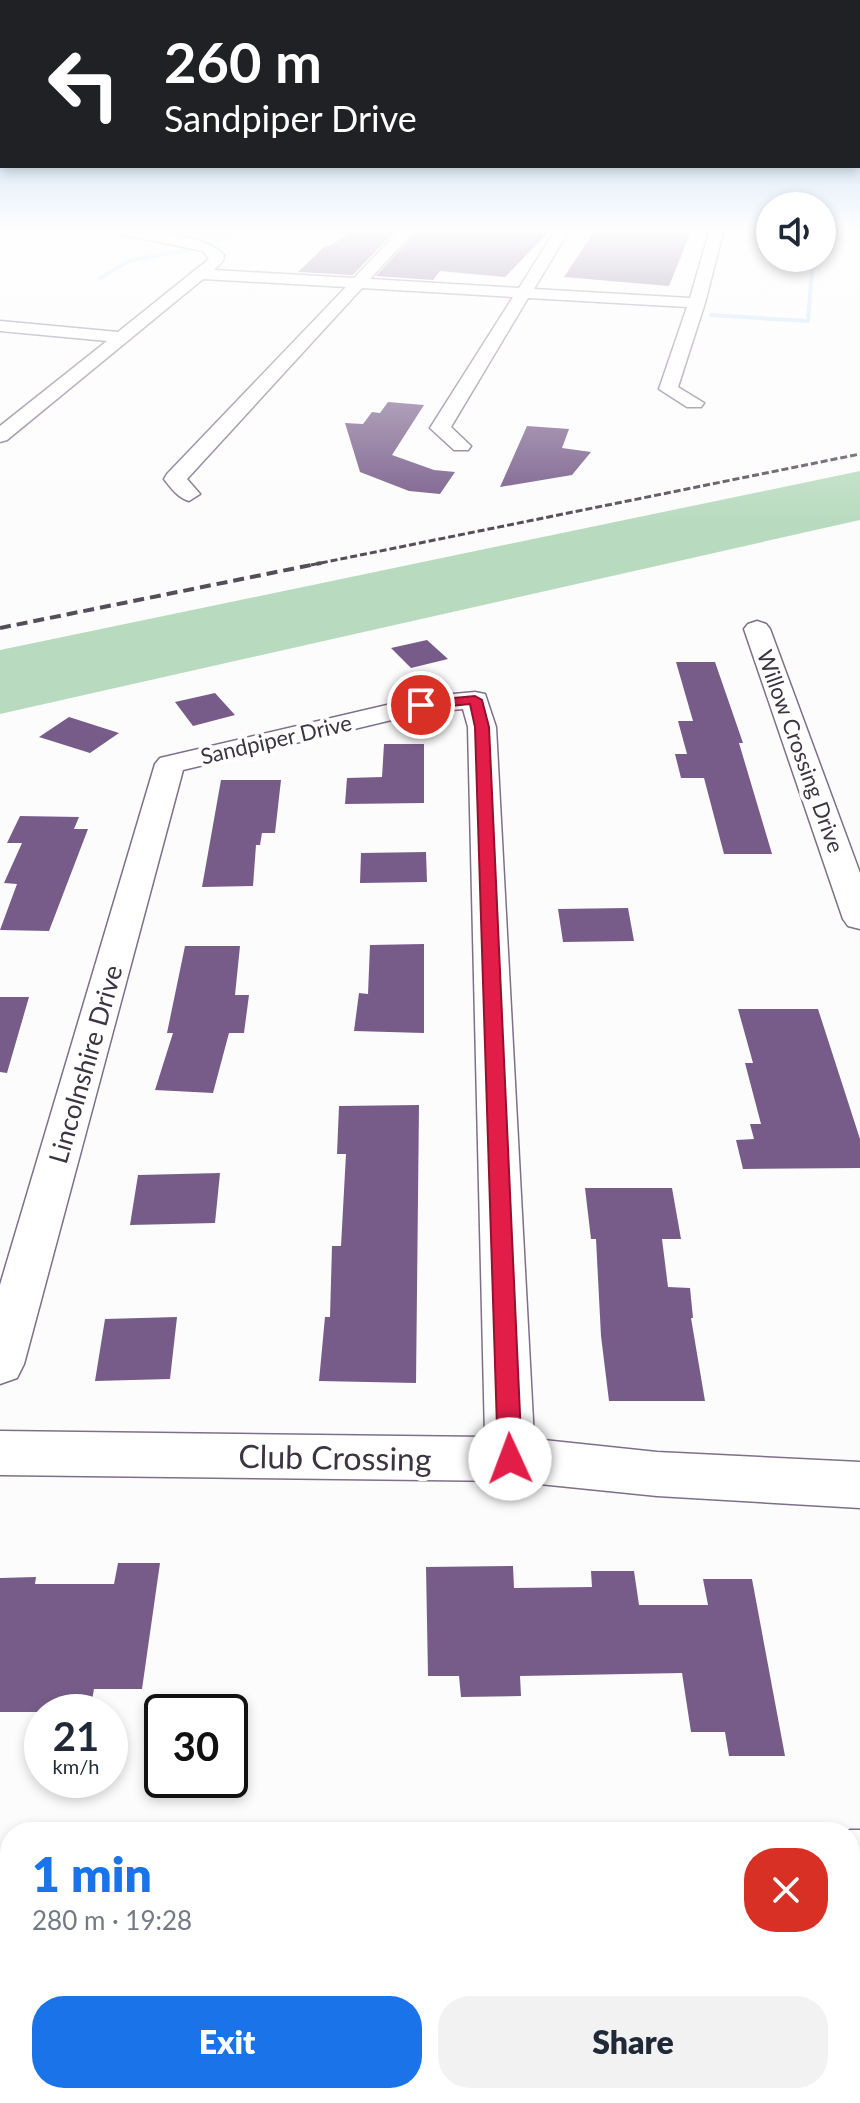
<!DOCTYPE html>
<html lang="en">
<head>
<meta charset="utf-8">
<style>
  :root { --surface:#fff; --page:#f2f2f3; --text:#1f2937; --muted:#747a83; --accent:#1a73e8 }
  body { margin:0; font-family:Lato,sans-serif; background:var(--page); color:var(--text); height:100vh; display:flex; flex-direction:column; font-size:30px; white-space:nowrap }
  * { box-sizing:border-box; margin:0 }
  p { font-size:26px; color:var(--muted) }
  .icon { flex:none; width:44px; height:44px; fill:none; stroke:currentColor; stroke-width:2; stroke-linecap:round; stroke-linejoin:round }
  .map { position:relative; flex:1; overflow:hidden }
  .drawer { position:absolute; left:0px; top:1822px; width:860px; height:282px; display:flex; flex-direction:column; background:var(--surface); border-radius:32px 32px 0 0; box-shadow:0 4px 12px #0003 }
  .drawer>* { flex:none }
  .top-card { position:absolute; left:0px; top:0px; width:860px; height:168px; box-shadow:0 4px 12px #0003; background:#202124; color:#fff; overflow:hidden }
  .controls { position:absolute; left:756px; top:192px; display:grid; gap:16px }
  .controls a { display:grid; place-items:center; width:80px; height:80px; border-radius:50%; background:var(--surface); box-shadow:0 4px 12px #0003; font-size:40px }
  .speed { position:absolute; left:24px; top:1694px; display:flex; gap:16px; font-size:40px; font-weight:700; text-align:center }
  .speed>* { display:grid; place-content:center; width:104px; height:104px; border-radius:50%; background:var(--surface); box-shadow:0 4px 12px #0003; line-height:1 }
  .speed small { font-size:20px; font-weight:400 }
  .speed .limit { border:4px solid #111; border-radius:12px; background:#fff; color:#111 }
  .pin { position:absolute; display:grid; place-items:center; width:68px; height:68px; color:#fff; margin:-34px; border:4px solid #fff; border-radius:50%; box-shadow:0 2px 8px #0007 }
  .me { position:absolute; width:88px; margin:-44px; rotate:358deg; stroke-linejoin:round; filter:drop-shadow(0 0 6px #0008) }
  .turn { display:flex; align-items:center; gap:28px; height:168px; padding:0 32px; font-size:36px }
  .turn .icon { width:104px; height:104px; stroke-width:2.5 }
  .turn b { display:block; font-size:56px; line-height:68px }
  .round { display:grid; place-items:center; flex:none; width:84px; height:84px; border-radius:32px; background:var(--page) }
  .overview { display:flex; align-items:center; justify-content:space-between; height:136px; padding:0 32px }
  h1 { font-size:48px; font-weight:800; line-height:60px; color:var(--accent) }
  .button { display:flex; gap:16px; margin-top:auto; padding:16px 32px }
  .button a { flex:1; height:92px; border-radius:32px; background:var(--accent); color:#fff; font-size:32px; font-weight:800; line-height:92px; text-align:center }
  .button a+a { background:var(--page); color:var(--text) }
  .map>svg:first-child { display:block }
  .green { fill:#b8dbbf }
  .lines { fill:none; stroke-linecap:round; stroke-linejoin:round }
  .stream { stroke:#c3dcf6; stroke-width:4 }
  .building { fill:#775c89 }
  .minor-casing { stroke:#7f6f8a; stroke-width:3 }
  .minor { fill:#fff; fill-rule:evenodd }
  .rail-far1 { stroke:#544e58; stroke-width:3; stroke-dasharray:7 3; stroke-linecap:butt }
  .rail { stroke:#544e58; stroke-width:4; stroke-dasharray:11 6; stroke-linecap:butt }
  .route { fill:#e11d48; stroke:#92132f; stroke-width:2 }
  .labels { text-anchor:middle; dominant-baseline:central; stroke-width:8; stroke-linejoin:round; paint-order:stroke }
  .far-street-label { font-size:22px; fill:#3c3541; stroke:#fff }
  .street-label { font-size:26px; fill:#3c3541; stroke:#fff }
  .near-street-label { font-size:32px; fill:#3c3541; stroke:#fff }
</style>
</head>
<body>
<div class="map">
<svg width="860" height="2103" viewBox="0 0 860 2103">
  <rect width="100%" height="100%" fill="#fcfcfc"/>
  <!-- green -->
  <path class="green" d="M 144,229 L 247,229 L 206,244 L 141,231 Z
    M 860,471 L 860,520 L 0,714 L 0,650 Z"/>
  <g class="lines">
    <!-- stream -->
    <path class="stream" d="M 100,278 L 129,261 L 205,246 L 251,229
      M 711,315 L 808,321 L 813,258"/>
  </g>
  <!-- building -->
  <path class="building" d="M 354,229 L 397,229 L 353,275 L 298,272 L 325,246 L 330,246 Z
    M 419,229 L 552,229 L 505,277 L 440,271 L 433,280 L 376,276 Z
    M 596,229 L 692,229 L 669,286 L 564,277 Z
    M 388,402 L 424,405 L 392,455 L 434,470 L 455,472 L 440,494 L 409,491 L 360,472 L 345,423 L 363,424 L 372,412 L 380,413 Z
    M 527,426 L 569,429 L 562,448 L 591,452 L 572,475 L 500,487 Z
    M 427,640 L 448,659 L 411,668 L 391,648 Z
    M 676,662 L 715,662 L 743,743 L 739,743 L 772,854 L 724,854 L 704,778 L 681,778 L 675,754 L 687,754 L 678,721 L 693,721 Z
    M 215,693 L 235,715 L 193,726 L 175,702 Z
    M 69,717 L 119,733 L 90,753 L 39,737 Z
    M 384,744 L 424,744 L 424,803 L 345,804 L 347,778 L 382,777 Z
    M 221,780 L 281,780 L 275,833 L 262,833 L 260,845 L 256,845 L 253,886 L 202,887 Z
    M 20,816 L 79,817 L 74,829 L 88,829 L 49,931 L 0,930 L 17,884 L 4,883 L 22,843 L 7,843 Z
    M 426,852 L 427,882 L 360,883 L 361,853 Z
    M 628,908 L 634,941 L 563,942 L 558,909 Z
    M 424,944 L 424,1033 L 354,1031 L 359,993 L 368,994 L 370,945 Z
    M 185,946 L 240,946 L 235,995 L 249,995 L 244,1033 L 229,1033 L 213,1093 L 155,1090 L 173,1033 L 167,1033 Z
    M 0,997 L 29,997 L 7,1073 L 0,1072 Z
    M 738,1009 L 818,1009 L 860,1139 L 860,1168 L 743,1169 L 736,1140 L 754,1139 L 750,1124 L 761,1124 L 745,1063 L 753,1063 Z
    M 419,1105 L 416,1383 L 319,1381 L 325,1317 L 330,1317 L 332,1246 L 341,1246 L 346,1154 L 337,1154 L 339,1106 Z
    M 220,1173 L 215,1223 L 130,1225 L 138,1175 Z
    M 585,1188 L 672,1188 L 681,1239 L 662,1239 L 668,1287 L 690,1288 L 693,1318 L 691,1318 L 705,1401 L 609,1401 L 601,1336 L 596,1239 L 591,1239 Z
    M 177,1317 L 170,1379 L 95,1381 L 105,1319 Z
    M 118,1563 L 160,1563 L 142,1689 L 94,1689 L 90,1712 L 0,1712 L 0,1578 L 36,1577 L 35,1584 L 114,1584 Z
    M 513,1566 L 514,1588 L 592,1587 L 591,1571 L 634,1571 L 639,1605 L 708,1605 L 703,1579 L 752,1579 L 785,1756 L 729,1756 L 725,1732 L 691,1732 L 682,1673 L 520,1676 L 521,1696 L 461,1697 L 459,1676 L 428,1676 L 426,1567 Z"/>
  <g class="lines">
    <!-- minor casing -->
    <g class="minor-casing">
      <path id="minor" d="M 119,229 C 145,229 208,236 224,255 L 223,261 L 214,270 L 354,278 L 401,229 L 416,229 L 370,279 L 519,288 L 556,229 L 570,229 L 534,289 L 690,298 L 710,229 L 724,229 L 705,303 L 678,387 L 704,403 L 701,407 L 687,407 L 659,389 L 687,307 L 528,298 L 451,427 L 471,446 L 468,450 L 454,450 L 430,428 L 513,297 L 362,288 L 187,479 L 200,494 L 189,501 C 178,498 171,488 164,479 L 167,474 L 346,287 L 203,279 L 7,440 L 0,442 L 0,426 L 107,341 L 0,331 L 0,321 L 118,332 L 209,259 L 203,251 L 120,234 Z
        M 757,621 L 766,624 L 770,629 L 860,873 L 860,929 L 848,926 L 843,919 L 744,629 L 748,624 Z
        M 475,692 L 485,694 L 496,727 L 534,1439 L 657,1452 L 860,1462 L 860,1508 L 657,1496 L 510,1481 L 0,1475 L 0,1431 L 485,1437 L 468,727 L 463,709 L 421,713 L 183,770 L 24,1364 L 17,1378 L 0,1384 L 0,1285 L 155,764 L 160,758 L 421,697 Z
        M 850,1830 L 860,1830 L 860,1892 L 850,1892 L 850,1832 L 846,1832 Z
        M 10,2005 L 10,2094 L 30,2094 L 26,2103 L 0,2103 L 0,2009 Z"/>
    </g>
    <!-- minor -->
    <use href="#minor" class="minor"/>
    <!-- rail-far1 -->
    <path class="rail-far1" d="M 311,565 L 860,454"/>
    <!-- rail -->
    <path class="rail" d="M 0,628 L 321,563"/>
  </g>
  <!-- sky -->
  <linearGradient id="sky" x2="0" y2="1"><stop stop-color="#99c4ee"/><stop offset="0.44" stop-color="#fefefe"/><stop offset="1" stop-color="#fefefe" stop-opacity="0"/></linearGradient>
  <rect width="860" height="524" fill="url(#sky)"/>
  <!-- route -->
  <path class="route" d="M 475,696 L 482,700 L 489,727 L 522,1459 L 518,1466 L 510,1470 L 501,1466 L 498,1459 L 475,727 L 470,704 L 421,709 L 415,705 L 421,701 Z"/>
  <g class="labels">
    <!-- far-street labels -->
    <g class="far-street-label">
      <text transform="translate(276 739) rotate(-13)">Sandpiper Drive</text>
      <text transform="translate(801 751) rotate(70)">Willow Crossing Drive</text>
    </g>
    <!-- street labels -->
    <g class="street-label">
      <text transform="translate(85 1064) rotate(-74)">Lincolnshire Drive</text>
    </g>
    <!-- near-street labels -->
    <g class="near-street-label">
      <text transform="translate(335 1457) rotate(1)">Club Crossing</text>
    </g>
  </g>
</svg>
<div class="controls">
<a><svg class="icon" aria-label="sound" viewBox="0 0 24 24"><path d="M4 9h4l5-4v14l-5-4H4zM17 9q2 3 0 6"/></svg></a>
</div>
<div class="speed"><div>21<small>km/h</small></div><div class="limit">30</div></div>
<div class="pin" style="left:421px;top:705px;background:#d93025"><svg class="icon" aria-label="arrive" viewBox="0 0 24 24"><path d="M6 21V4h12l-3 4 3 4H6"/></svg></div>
<svg class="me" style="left:510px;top:1459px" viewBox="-20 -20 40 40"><circle r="19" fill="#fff"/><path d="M0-13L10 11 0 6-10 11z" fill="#e11d48"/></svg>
<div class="top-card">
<div class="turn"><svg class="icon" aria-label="left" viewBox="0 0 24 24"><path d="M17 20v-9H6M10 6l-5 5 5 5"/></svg><div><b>260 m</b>Sandpiper Drive</div></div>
</div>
<section class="drawer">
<div class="overview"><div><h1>1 min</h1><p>280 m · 19:28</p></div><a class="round" style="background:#d93025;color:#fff"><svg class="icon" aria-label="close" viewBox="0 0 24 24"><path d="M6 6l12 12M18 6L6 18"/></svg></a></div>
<div class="button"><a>Exit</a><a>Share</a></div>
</section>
</div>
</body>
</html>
